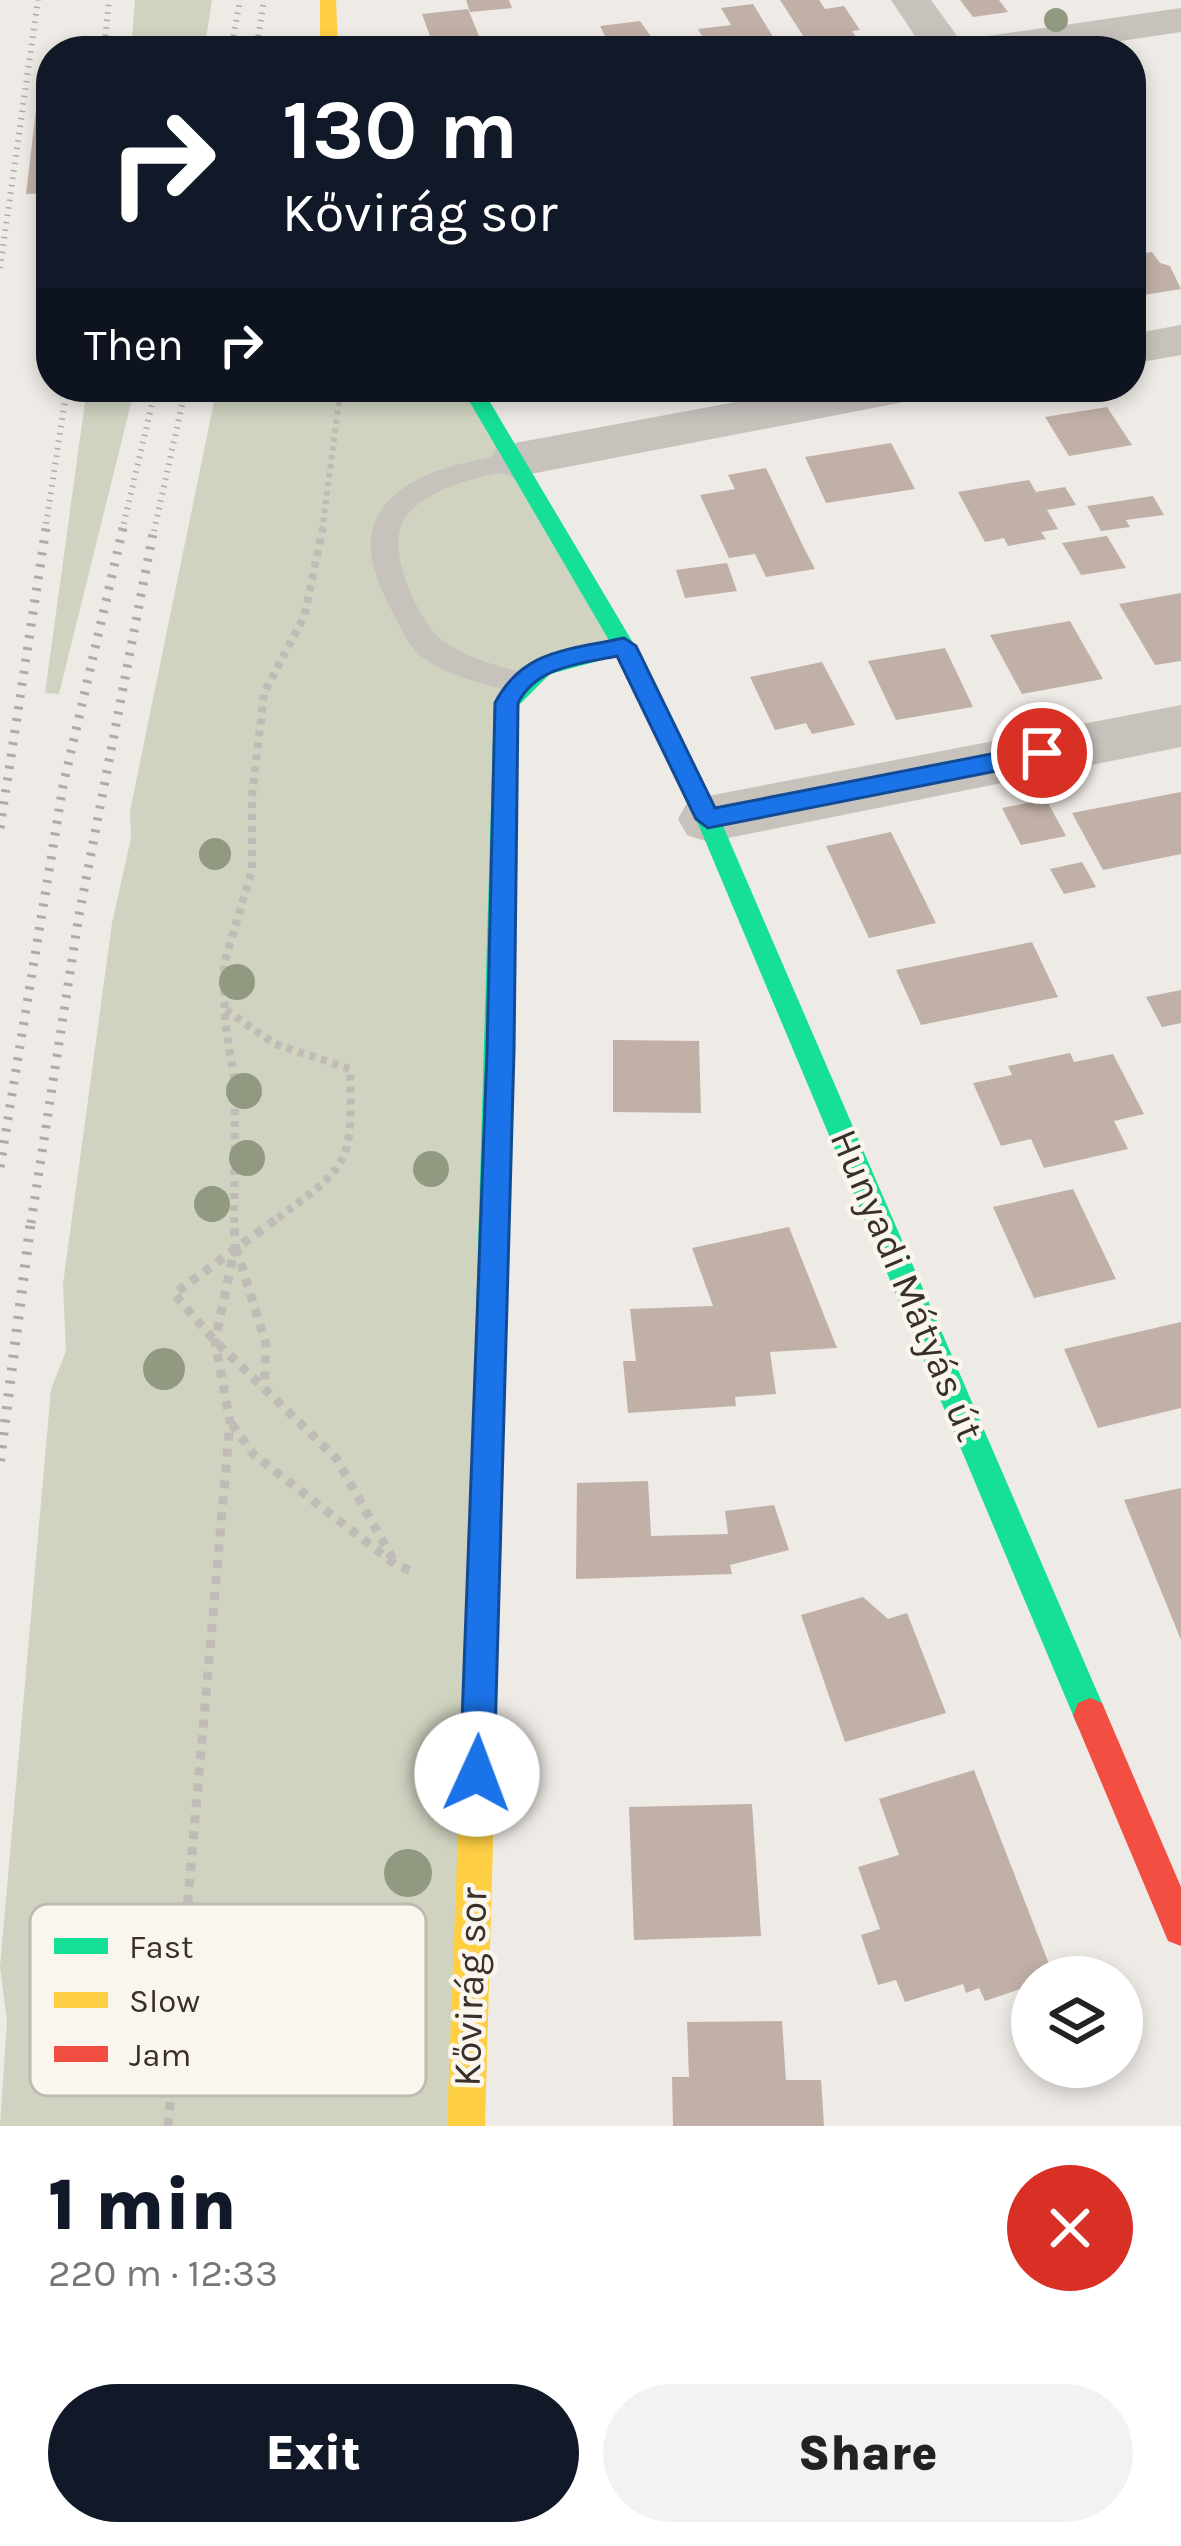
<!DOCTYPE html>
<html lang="en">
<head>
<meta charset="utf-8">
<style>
  :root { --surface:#fff; --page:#f2f2f2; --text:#222; --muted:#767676; --accent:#111827 }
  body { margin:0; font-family:Karla,sans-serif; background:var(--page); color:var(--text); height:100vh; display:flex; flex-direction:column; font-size:45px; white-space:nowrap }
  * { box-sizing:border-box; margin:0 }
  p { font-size:39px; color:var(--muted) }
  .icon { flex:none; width:66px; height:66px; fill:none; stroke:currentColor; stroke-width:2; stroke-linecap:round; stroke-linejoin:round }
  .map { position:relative; height:2126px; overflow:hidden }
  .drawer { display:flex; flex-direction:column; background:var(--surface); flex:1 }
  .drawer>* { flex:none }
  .banner { position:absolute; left:36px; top:36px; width:1110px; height:366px; border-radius:48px; box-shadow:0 6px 18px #0003; background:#111827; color:#fff; overflow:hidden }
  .buttons { position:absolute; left:1011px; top:1956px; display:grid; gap:24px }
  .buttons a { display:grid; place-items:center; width:132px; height:132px; border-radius:50%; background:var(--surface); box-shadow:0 6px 18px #0003; font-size:60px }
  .pin { position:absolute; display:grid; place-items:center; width:102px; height:102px; color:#fff; margin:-51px; border:6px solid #fff; border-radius:50%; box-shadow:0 3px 12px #0007 }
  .me { position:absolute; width:132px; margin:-66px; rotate:2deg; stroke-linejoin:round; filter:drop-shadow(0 0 9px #0008) }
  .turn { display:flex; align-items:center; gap:42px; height:252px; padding:0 48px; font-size:54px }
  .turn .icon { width:156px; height:156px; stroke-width:2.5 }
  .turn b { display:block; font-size:84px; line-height:102px }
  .then { display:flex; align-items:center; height:114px; padding:0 48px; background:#0003; gap:24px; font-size:45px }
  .round { display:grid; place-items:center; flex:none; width:126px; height:126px; border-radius:63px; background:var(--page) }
  .summary { display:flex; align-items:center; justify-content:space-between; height:204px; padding:0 48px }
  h1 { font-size:72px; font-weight:800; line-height:90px; color:var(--accent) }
  .button { display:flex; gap:24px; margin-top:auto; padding:24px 48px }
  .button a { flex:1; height:138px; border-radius:72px; background:var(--accent); color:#fff; font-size:48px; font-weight:800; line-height:138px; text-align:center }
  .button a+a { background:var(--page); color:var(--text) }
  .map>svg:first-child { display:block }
  .green { fill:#cfd3c0 }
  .building { fill:#c1b0a7 }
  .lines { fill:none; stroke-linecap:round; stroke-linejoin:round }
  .path-far2 { stroke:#c0bbb6; stroke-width:6; stroke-dasharray:4.5 4.5; stroke-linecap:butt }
  .path-far1 { stroke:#c0bbb6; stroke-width:8; stroke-dasharray:6 6; stroke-linecap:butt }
  .path { stroke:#c0bbb6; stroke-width:9; stroke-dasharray:8 8; stroke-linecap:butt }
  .lane { fill:#c8c2bd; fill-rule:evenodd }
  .street { fill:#c8c2bd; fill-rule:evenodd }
  .fast { fill:#16e098; fill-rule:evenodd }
  .slow { fill:#ffcf43; fill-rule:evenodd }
  .jam { fill:#f24e42; fill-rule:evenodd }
  .rail-far2 { stroke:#b0aba7; stroke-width:6; stroke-dasharray:1.5 6; stroke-linecap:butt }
  .rail-far1 { stroke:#b0aba7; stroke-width:9; stroke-dasharray:3 9; stroke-linecap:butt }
  .rail { stroke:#b0aba7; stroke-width:10; stroke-dasharray:3 10; stroke-linecap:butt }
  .tree { fill:#929981 }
  .route { fill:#1a73e8; stroke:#114b97; stroke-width:3 }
  .labels { text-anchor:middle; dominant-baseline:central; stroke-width:9; stroke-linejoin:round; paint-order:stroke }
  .street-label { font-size:39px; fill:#39302b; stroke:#faf5ed }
  .key { fill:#faf5ed; stroke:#c0bab3; stroke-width:3 }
  .key-label { font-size:33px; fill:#39302b }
</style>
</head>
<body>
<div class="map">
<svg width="1181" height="2126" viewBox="0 0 1181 2126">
  <rect width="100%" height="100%" fill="#eeeae5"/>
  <!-- green -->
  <path class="green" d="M 135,0 L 212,0 L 204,51 L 131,51 Z
    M 87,387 L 135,387 L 59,694 L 45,693 Z
    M 217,387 L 471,387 L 624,646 L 517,682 L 466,2126 L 0,2126 L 7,2021 L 0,1967 L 51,1389 L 66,1351 L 63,1284 L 112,923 L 131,838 L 130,811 Z"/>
  <!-- building -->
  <path class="building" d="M 466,0 L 509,0 L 512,8 L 470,12 Z
    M 780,0 L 819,0 L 825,9 L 844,6 L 860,30 L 852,31 L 859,41 L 811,48 Z
    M 960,0 L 999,0 L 1008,12 L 973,17 Z
    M 753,4 L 775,40 L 754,43 L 758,50 L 710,51 L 698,29 L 731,25 L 721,8 Z
    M 468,9 L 481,41 L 434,47 L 422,14 Z
    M 640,21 L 661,51 L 605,51 L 600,43 L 608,42 L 600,26 Z
    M 51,67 L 51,193 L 26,194 L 41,68 Z
    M 1152,252 L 1160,263 L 1170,266 L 1181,289 L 1131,297 L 1131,255 Z
    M 1107,407 L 1132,445 L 1069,456 L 1045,417 Z
    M 891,443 L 915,489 L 826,503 L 805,457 Z
    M 766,468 L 803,546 L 815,569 L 766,577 L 755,554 L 729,558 L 700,495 L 735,489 L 728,475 Z
    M 1029,480 L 1036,492 L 1065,487 L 1076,505 L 1047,510 L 1058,529 L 1041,532 L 1046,539 L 1008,546 L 1004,538 L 985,542 L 958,492 Z
    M 1153,496 L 1164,515 L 1126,520 L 1130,527 L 1101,531 L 1087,506 Z
    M 1107,536 L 1126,568 L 1081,575 L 1062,543 Z
    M 727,563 L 737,591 L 685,598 L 676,570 Z
    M 1181,593 L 1181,661 L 1155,665 L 1119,604 Z
    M 1070,621 L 1103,679 L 1022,694 L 990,635 Z
    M 945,648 L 973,707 L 896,720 L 868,661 Z
    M 822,662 L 855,725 L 812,734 L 806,723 L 775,730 L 750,677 Z
    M 1181,792 L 1181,854 L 1103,870 L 1072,813 Z
    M 1046,799 L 1066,836 L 1021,845 L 1002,808 Z
    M 891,832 L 936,923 L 869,938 L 826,846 Z
    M 1082,862 L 1096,887 L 1064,894 L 1050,869 Z
    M 1032,942 L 1058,997 L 921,1025 L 896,970 Z
    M 1181,990 L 1181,1023 L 1162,1027 L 1146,997 Z
    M 613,1040 L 699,1041 L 701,1113 L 613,1112 Z
    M 1070,1053 L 1074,1062 L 1113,1054 L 1144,1114 L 1114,1121 L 1128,1149 L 1044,1168 L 1031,1139 L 1001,1146 L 973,1083 L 1012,1075 L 1008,1066 Z
    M 1073,1189 L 1116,1279 L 1034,1298 L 993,1207 Z
    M 789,1227 L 837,1348 L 770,1352 L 776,1394 L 735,1397 L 736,1406 L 628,1413 L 623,1361 L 636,1361 L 630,1309 L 713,1306 L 692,1248 Z
    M 1181,1322 L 1181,1408 L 1098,1428 L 1064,1349 Z
    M 648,1481 L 651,1536 L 728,1534 L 725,1511 L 774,1505 L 789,1550 L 730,1565 L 732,1574 L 576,1579 L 577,1483 Z
    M 1181,1488 L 1181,1640 L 1124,1500 Z
    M 863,1597 L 888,1619 L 907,1613 L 946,1713 L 845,1742 L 801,1615 Z
    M 974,1770 L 1054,1977 L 1032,1977 L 1032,1985 L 985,2001 L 979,1988 L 966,1993 L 963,1984 L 905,2002 L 896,1980 L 878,1985 L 861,1935 L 880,1929 L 858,1867 L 899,1855 L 879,1799 Z
    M 752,1804 L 761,1936 L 634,1940 L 629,1807 Z
    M 782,2021 L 786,2080 L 821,2080 L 824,2126 L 673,2126 L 672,2077 L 689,2077 L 687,2022 Z"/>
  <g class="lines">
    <!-- path-far2 -->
    <path class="path-far2" d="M 40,184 L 46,147
      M 322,531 L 341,387"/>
    <!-- path-far1 -->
    <path class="path-far1" d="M 226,1010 L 275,1044 L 350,1069 C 353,1168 349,1165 271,1223
      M 234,1223 L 235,1083 L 225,1022 L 224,964 L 252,870 L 252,797 L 264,693 L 304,617 L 323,528"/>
    <!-- path -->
    <path class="path" d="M 275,1220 L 174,1294 L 215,1341 L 336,1458 L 396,1565
      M 236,1248 L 266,1344 L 264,1388
      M 232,1424 L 253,1454 L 396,1565 L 414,1572
      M 168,2126 L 230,1422 L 215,1341 L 235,1247 L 234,1220"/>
    <!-- lane -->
    <path class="lane" d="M 515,451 L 529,460 L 525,466 C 485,477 435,483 407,515 C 382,544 417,620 442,640 C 467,659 499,666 528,674 L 533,682 L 528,690 L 517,693 C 486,684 449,677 422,657 C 407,645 401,627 392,611 C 369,567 355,524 402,489 C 433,466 478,461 515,451 Z"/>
    <!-- street -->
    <path class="street" d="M 891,0 L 931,0 L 960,40 L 1181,8 L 1181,32 L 1054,51 L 925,51 Z
      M 1181,325 L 1181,355 L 1131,364 L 1131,334 Z
      M 816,387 L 924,387 L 917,398 L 899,403 L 515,477 L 497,472 L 489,460 L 497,448 L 515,443 Z
      M 1181,705 L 1181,747 L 708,842 L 687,835 L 678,819 L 687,803 L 708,796 Z"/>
    <!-- fast -->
    <path class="fast" d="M 461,387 L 481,387 L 635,646 L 720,819 L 1102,1703 L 1107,1715 L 1102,1727 L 1090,1732 L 1078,1727 L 696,819 L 617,656 L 550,674 L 518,706 L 503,1486 L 498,1496 L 487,1501 L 476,1496 L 471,1486 L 494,703 L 534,662 L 610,642 Z"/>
    <!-- slow -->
    <path class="slow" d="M 320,0 L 336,0 L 338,51 L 320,51 Z
      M 487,1471 L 498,1476 L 503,1486 L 485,2126 L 447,2126 L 471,1486 L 476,1476 Z"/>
    <!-- jam -->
    <path class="jam" d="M 1090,1698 L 1102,1703 L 1181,1887 L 1181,1946 L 1168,1941 L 1073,1715 L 1078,1703 Z"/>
    <!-- rail-far2 -->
    <path class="rail-far2" d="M 104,51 L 109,0
      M 231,51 L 240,0
      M 256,51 L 264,0
      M 0,268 L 38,0
      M 45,531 L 67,387
      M 122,531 L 156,387
      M 154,531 L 186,387"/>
    <!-- rail-far1 -->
    <path class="rail-far1" d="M 0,828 L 46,528
      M 0,1167 L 63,786 L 123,528
      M 31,1223 L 78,921 L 154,528"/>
    <!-- rail -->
    <path class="rail" d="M 0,1461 L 31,1220"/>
  </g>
  <!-- trees -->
  <g class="tree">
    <circle cx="1056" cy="20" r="12"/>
    <circle cx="215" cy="854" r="16"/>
    <circle cx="237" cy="982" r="18"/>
    <circle cx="244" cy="1091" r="18"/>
    <circle cx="247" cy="1158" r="18"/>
    <circle cx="431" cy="1169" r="18"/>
    <circle cx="212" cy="1204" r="18"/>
    <circle cx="164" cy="1369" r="21"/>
    <circle cx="408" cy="1873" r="24"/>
  </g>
  <!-- route -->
  <path class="route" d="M 624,638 L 636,646 L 715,808 L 1042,744 L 1054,753 L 1042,762 L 708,828 L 696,819 L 617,656 C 580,664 537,666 518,703 L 514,1051 L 494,1774 L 489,1786 L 477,1791 L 465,1786 L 460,1774 L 487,1051 L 495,703 C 523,649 570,650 624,638 Z"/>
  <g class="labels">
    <!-- street labels -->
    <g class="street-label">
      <text transform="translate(907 1285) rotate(67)">Hunyadi Mátyás út</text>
      <text transform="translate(470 1987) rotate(-88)">Kővirág sor</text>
    </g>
  </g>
  <!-- legend -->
  <rect x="30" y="1904" width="396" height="192" rx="18" class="key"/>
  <rect x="54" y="1938" width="54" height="16" fill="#16e098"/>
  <rect x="54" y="1992" width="54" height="16" fill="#ffcf43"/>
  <rect x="54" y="2046" width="54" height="16" fill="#f24e42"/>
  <g class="key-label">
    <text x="129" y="1958">Fast</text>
    <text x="129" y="2012">Slow</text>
    <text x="129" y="2066">Jam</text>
  </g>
</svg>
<div class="buttons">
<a><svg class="icon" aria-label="layers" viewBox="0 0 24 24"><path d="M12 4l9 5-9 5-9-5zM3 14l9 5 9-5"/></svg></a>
</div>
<div class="pin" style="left:1042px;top:753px;background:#d93025"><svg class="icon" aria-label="arrive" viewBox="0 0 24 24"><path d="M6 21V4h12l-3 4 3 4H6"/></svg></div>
<svg class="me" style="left:477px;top:1774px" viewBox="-20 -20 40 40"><circle r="19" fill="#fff"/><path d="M0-13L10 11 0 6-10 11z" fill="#1a73e8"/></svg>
<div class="banner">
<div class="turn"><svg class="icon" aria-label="right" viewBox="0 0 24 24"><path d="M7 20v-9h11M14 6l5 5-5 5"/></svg><div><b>130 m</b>Kővirág sor</div></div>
<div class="then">Then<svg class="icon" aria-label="right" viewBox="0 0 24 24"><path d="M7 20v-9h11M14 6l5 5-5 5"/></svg></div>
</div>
</div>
<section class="drawer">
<div class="summary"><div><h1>1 min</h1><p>220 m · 12:33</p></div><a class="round" style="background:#d93025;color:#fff"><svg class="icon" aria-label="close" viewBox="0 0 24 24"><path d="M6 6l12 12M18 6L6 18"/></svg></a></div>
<div class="button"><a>Exit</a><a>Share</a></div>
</section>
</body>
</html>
